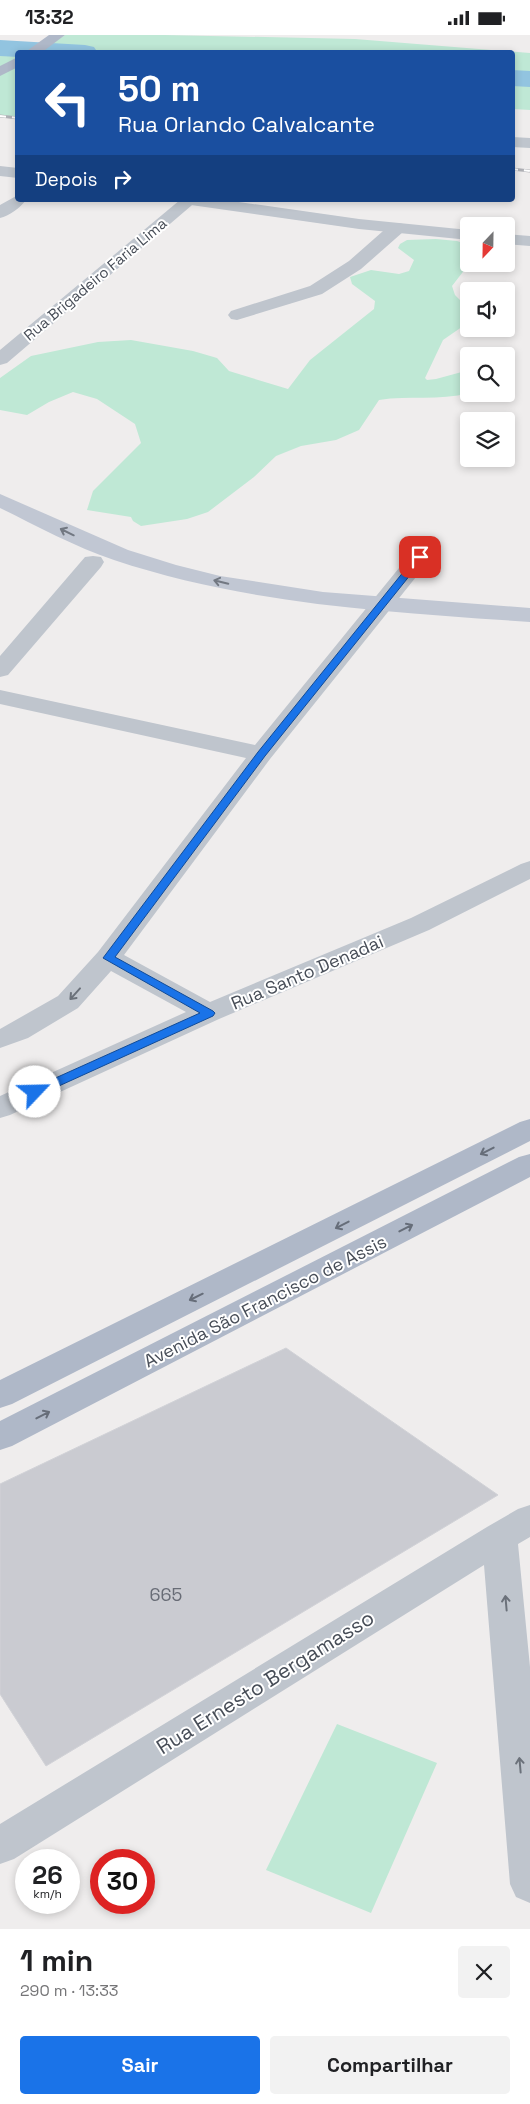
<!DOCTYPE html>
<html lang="pt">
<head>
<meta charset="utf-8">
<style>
  :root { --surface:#fff; --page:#f2f2f2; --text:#202124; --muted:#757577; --accent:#1a73e8 }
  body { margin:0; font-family:"Space Grotesk",sans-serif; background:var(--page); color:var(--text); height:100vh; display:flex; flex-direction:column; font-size:19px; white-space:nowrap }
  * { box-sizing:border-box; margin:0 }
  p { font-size:16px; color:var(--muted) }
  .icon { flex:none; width:28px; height:28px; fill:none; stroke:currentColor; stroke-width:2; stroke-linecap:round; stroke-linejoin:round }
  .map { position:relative; height:1894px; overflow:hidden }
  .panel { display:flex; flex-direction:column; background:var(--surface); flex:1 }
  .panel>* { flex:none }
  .banner { position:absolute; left:15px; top:15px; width:500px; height:152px; border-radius:5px; box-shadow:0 2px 8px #0003; background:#1a4fa0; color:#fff; overflow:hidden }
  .needle { width:32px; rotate:202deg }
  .fabs { position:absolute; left:460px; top:182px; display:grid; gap:10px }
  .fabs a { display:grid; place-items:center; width:55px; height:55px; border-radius:5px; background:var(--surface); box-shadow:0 2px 8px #0003; font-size:25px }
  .speed { position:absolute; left:15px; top:1814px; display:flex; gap:10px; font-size:25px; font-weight:700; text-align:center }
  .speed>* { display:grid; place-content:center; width:65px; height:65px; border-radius:50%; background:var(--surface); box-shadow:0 2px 8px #0003; line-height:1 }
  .speed small { font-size:12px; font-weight:400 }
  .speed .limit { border:8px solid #d22; background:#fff; color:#111 }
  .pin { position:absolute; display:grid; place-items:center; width:42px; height:42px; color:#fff; margin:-21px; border-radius:10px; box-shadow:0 2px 8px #0006 }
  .me { position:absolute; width:55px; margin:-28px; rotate:66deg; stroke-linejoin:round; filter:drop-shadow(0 0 4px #0008) }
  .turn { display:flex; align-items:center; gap:18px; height:105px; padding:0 20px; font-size:22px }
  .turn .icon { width:65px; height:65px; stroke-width:2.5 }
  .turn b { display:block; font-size:35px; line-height:42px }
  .then { display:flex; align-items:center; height:48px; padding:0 20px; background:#0003; gap:10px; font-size:19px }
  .round { display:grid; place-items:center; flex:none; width:52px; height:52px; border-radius:5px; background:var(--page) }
  .summary { display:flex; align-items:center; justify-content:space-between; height:85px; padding:0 20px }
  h1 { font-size:30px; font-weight:600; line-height:38px }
  .primary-button { display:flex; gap:10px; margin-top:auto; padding:10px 20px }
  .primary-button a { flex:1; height:58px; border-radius:5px; background:var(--accent); color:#fff; font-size:20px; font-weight:600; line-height:58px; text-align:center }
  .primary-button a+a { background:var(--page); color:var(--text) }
  .status { display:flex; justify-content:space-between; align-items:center; height:35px; padding:0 25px; background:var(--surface); direction:ltr }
  .status svg { height:14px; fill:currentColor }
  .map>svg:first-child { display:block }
  .green { fill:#bfe8d5 }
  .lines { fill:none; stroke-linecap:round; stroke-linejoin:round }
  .river { fill:#92c4e0; fill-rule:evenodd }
  .building { fill:#cacbd1; stroke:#d1d2d7 }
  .minor { fill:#bfc5cd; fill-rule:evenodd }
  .tertiary { fill:#bfc5cd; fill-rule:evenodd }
  .secondary { fill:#c1c7d3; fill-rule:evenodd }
  .primary { fill:#afb8c8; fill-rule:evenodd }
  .rail-casing { stroke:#b0b1b6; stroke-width:3 }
  .rail { stroke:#fff; stroke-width:2; stroke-dasharray:6; stroke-linecap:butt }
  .oneway { stroke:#727882 }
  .oneway2 { stroke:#6b717a }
  .oneway3 { stroke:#666d79 }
  .route { fill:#1a73e8; stroke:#114b97 }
  .labels { text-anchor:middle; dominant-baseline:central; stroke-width:4; stroke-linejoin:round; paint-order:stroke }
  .far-street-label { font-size:15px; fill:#474d57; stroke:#fff }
  .street-label { font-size:18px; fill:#474d57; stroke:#fff }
  .near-number-label { font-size:18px; fill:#686c76 }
  .near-street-label { font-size:21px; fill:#474d57; stroke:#fff }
</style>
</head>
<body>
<div class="status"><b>13:32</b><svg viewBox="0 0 49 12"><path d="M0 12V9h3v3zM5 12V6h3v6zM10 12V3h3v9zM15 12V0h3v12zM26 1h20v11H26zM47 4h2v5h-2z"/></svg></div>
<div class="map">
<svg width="530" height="1894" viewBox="0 0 530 1894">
  <rect width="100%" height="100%" fill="#efeded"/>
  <!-- green -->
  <path class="green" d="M 65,0 L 165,0 L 355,4 L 530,18 L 530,42 L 513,41 L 512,18 L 102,18 L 44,14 Z
    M 0,20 L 17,21 L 17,83 L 0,80 Z
    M 513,49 L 530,50 L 530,75 L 513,74 Z
    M 436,204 L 457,206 L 469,210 L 469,229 L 452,251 L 455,260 L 469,274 L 469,287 L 443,305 L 425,343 L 427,345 L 436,344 L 469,335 L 469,358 C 439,366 409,360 379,365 L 359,395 L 336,405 L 301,411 L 276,421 L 254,442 L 208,477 L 187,484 L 141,491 L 133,486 L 131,482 L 87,475 L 93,456 L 141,408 L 135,389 L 97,364 L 73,357 L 49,367 L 27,380 L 0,375 L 0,343 L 31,321 L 98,307 L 131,305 L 193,316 L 217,323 L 229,336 L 288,354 L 310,325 L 374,274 L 375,266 L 352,249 L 350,242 L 371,235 L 399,239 L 409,236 L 414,225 L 398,213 L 400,209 L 407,205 Z
    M 337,1689 L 437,1728 L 371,1878 L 266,1835 Z"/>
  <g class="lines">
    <!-- river -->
    <path class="river" d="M 0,5 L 85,10 L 94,12 L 98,18 L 18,18 L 18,22 L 0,21 Z
      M 512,35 L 530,36 L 530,52 L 512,51 Z"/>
  </g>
  <!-- building -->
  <path class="building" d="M 286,1313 L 498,1460 L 46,1731 L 0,1659 L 0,1449 Z"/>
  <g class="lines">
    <!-- minor -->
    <path class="minor" d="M 512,102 L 530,103 L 530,113 L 512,112 Z
      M 18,160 L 18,165 L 26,165 C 20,173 9,181 0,183 L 0,170 Z
      M 180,165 L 198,165 L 7,328 L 0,330 L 0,315 Z
      M 397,188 L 403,189 L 405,193 L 403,197 L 361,234 L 322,259 L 237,285 L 231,284 L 228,280 L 231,276 L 310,251 L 349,226 L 391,189 Z
      M 420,516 L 428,517 L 431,522 L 428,527 L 270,724 L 124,920 L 210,967 L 411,883 L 521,829 L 530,826 L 530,844 L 429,895 L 219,984 L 10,1080 L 0,1083 L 0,1061 L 186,977 L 111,936 L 78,973 L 28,1003 L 0,1013 L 0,994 L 58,961 L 98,917 L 246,723 L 0,669 L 0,655 L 255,710 L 412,517 Z
      M 93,521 L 101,522 L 104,527 L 101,532 L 8,640 L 0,642 L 0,621 L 85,522 Z
      M 530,1470 L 530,1502 L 518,1509 L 530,1632 L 530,1868 L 516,1862 L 510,1849 L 484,1530 L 14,1824 L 0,1829 L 0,1789 L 487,1492 L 518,1474 Z"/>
    <!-- tertiary -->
    <path class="tertiary" d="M 0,131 L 18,133 L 18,143 L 0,141 Z
      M 183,165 L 225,165 L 359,184 L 469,195 L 469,205 L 359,194 L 191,170 L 185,168 Z
      M 506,199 L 530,201 L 530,211 L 506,209 Z"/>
    <!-- secondary -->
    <path class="secondary" d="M 0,459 L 128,515 L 176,530 L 220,541 L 323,557 L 530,573 L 530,587 C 390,577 249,570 114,525 C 75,512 37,491 0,473 Z"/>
    <!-- primary -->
    <path class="primary" d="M 49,0 L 65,0 L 41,18 L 24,18 Z
      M 18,22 L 18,32 L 0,41 L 0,31 Z
      M 530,1084 L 530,1106 L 12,1369 L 0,1373 L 0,1345 L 520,1087 Z
      M 530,1119 L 530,1142 L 12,1411 L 0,1415 L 0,1386 L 519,1122 Z"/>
    <!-- rail casing -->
    <g class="rail-casing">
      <path id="rail" d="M 0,81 L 18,83
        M 512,134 L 530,136"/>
    </g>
    <!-- rail -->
    <use href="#rail" class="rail"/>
  </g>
  <!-- one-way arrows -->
  <defs><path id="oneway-shaft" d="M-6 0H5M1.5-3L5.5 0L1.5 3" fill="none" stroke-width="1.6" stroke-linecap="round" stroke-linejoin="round" transform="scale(1.25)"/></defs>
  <g class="oneway">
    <use href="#oneway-shaft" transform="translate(67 497) rotate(-154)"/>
    <use href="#oneway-shaft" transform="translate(221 547) rotate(-166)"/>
  </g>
  <g class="oneway2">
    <use href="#oneway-shaft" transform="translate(75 959) rotate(132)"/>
    <use href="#oneway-shaft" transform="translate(506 1568) rotate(-95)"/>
    <use href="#oneway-shaft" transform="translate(520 1730) rotate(-95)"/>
  </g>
  <g class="oneway3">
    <use href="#oneway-shaft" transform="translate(487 1116) rotate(153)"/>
    <use href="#oneway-shaft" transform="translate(342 1190) rotate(153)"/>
    <use href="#oneway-shaft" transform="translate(406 1193) rotate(-27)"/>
    <use href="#oneway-shaft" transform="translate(196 1262) rotate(154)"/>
    <use href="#oneway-shaft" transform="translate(43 1380) rotate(-27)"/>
  </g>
  <!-- route -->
  <path class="route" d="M 420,519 L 424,522 L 423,524 L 265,721 L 115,922 L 213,976 L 215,978 L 213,981 L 39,1060 L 31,1060 L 29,1057 L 31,1054 L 200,978 L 103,923 L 258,717 L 417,520 Z"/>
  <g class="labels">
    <!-- far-street labels -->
    <g class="far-street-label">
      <text transform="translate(95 244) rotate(-40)">Rua Brigadeiro Faria Lima</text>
    </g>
    <!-- street labels -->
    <g class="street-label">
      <text transform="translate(307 937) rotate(-23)">Rua Santo Denadai</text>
      <text transform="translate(265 1266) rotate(-27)">Avenida São Francisco de Assis</text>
    </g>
    <!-- near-number labels -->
    <g class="near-number-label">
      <text x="166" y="1559">665</text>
    </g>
    <!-- near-street labels -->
    <g class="near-street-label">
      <text transform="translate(265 1647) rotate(-32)">Rua Ernesto Bergamasso</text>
    </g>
  </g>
</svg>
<div class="fabs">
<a><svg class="needle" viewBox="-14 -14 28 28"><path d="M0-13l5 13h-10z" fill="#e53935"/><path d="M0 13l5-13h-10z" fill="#757577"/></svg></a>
<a><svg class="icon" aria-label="sound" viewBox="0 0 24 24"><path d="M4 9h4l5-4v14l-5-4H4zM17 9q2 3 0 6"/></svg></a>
<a><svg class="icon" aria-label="search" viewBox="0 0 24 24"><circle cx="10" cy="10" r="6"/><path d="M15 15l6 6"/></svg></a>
<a><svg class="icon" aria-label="layers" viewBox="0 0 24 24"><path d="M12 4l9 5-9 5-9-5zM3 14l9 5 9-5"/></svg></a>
</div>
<div class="speed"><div>26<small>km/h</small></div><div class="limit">30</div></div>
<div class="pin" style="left:420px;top:522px;background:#d93025"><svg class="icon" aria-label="arrive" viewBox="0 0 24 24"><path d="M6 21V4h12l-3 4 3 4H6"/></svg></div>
<svg class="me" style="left:35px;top:1057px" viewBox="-20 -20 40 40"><circle r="19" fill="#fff"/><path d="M0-13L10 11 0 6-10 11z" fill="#1a73e8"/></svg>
<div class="banner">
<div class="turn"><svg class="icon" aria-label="left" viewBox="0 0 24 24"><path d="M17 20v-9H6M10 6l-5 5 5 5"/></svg><div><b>50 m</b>Rua Orlando Calvalcante</div></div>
<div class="then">Depois<svg class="icon" aria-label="right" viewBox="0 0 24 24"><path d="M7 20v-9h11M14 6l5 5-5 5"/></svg></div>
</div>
</div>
<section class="panel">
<div class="summary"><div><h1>1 min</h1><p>290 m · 13:33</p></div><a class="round"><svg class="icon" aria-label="close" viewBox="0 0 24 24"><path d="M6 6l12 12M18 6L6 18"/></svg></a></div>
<div class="primary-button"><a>Sair</a><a>Compartilhar</a></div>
</section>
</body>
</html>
